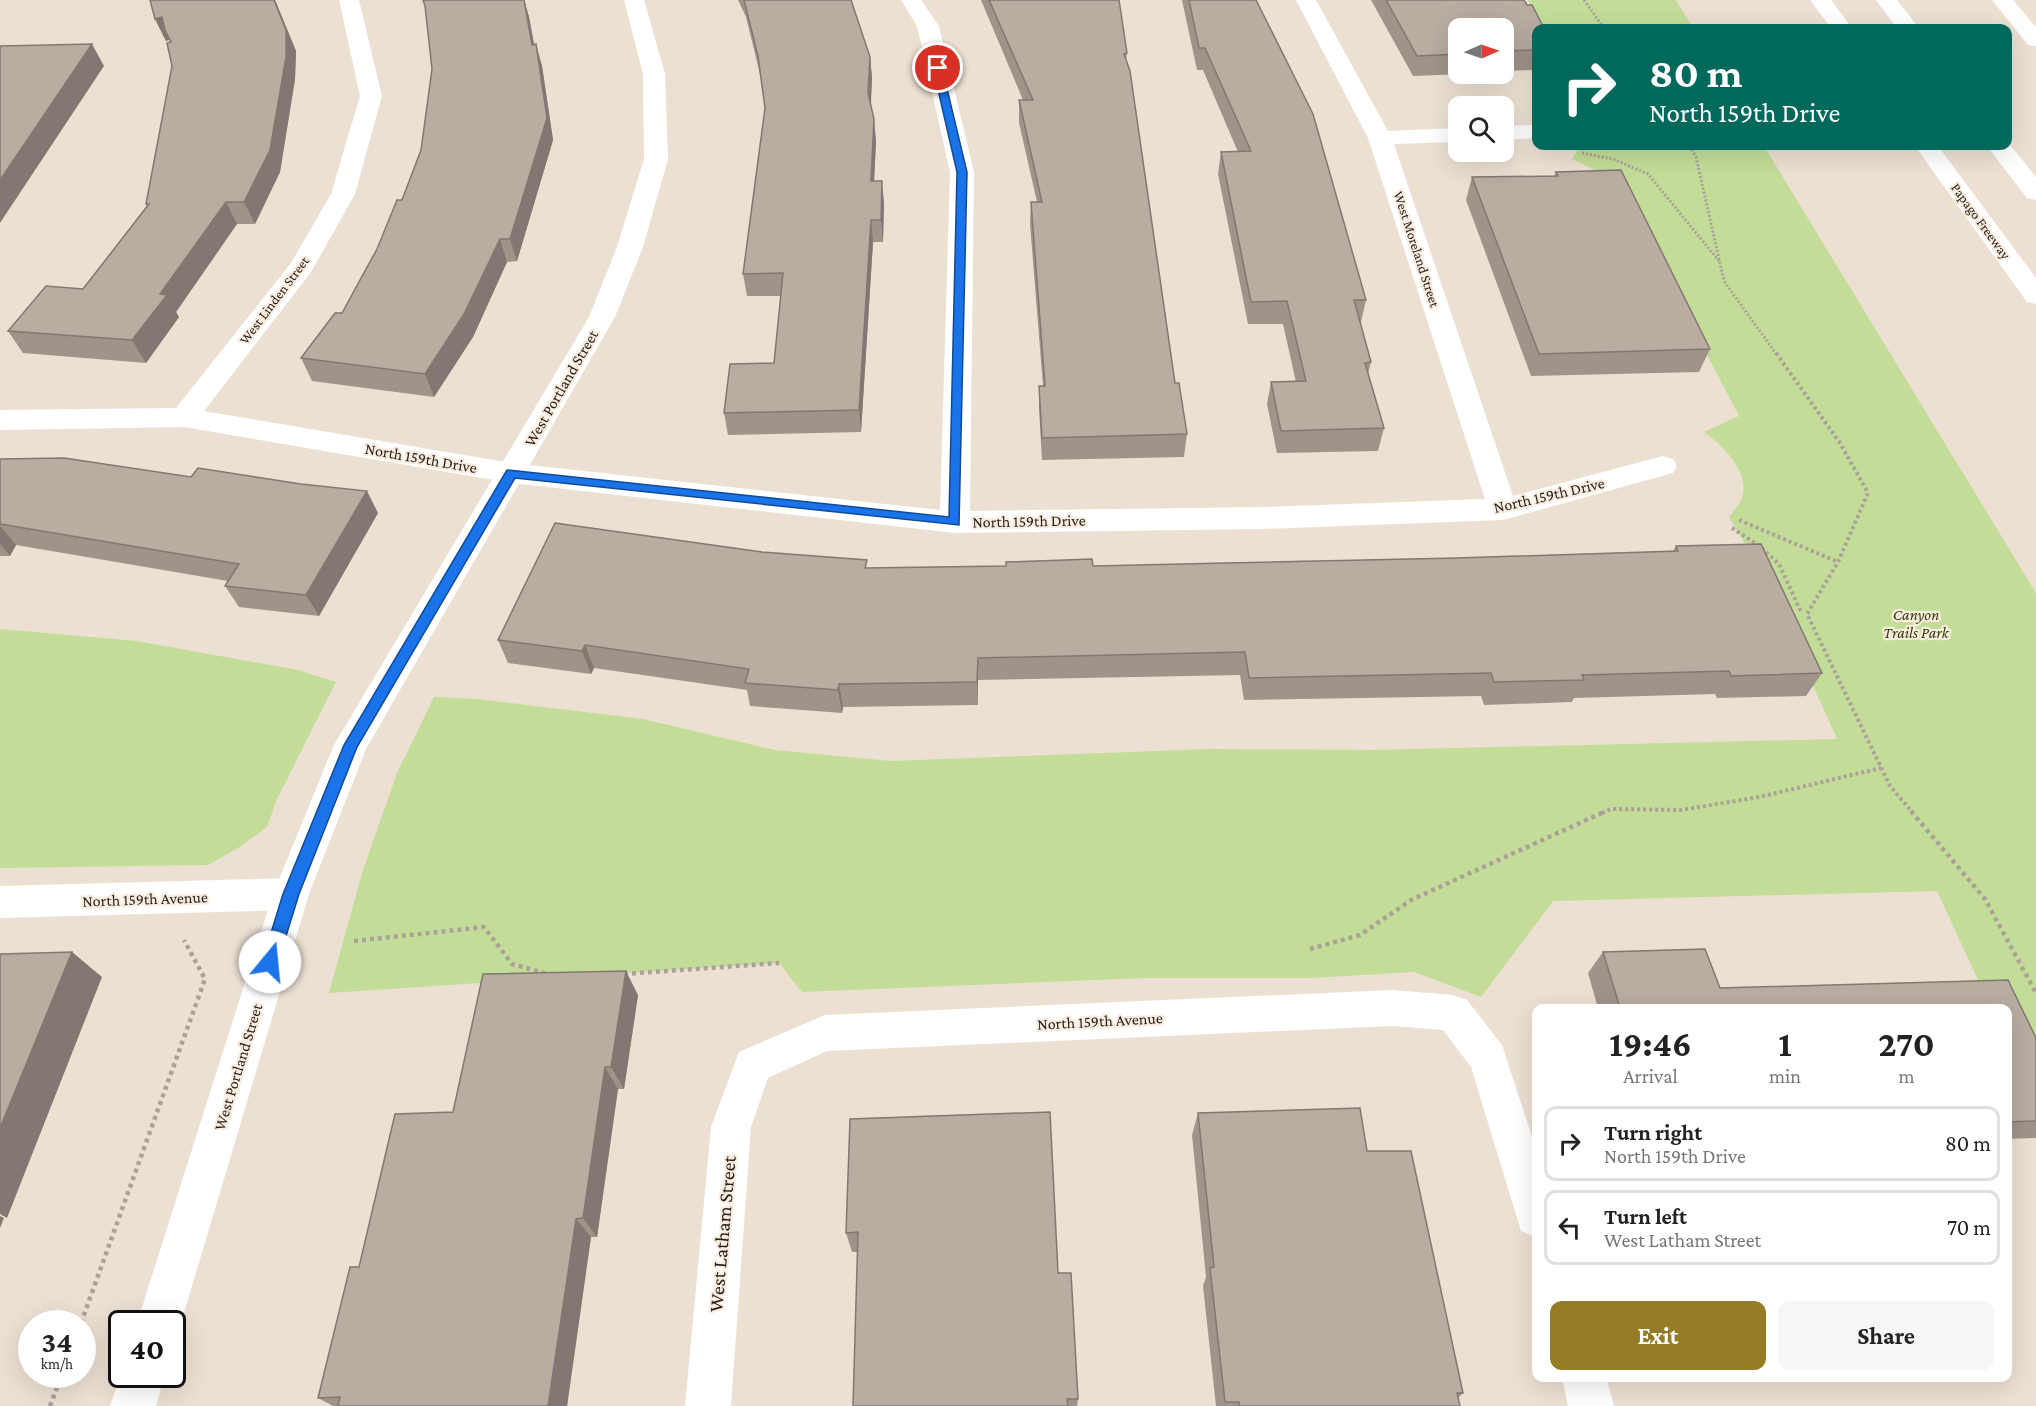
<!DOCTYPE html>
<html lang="en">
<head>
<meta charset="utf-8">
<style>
  :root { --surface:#fff; --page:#f6f6f6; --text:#222; --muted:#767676; --line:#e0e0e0; --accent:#967c24 }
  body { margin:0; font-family:"Crimson Pro",serif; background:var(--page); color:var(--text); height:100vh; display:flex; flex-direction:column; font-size:22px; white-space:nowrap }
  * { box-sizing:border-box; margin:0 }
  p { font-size:20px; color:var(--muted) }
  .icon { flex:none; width:33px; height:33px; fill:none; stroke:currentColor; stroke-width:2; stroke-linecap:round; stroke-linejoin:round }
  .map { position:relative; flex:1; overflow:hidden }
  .details { position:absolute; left:1532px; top:1004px; width:480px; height:378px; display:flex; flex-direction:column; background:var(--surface); border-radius:12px; box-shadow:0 6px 24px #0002 }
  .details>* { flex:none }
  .guide { position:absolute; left:1532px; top:24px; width:480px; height:126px; border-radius:12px; box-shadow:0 6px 24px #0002; background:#00695c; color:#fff; overflow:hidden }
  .needle { width:39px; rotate:88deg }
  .fabs { position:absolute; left:1448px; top:18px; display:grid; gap:12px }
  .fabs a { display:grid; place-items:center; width:66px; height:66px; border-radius:12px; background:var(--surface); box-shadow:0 6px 24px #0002; font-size:30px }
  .speed { position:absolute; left:18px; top:1310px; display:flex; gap:12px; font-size:30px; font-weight:700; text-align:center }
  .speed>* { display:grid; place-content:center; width:78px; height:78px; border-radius:50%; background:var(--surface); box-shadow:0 6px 24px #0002; line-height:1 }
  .speed small { font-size:15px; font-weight:400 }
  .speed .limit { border:3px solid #111; border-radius:9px; background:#fff; color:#111 }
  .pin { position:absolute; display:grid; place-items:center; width:51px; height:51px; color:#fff; margin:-26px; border:3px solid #fff; border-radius:50%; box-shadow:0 2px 6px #0007 }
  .me { position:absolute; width:66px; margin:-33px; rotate:17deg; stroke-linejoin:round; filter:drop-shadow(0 0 4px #0008) }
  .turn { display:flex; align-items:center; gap:21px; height:126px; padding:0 18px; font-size:27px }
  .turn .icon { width:78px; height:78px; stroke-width:2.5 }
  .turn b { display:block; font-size:42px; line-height:51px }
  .eta { display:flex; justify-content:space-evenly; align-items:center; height:102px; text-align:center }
  .eta b { font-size:36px; font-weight:700; line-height:42px }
  .primary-button { display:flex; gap:12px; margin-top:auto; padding:12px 18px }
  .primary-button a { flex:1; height:69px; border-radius:12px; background:var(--accent); color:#fff; font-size:24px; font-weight:700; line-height:69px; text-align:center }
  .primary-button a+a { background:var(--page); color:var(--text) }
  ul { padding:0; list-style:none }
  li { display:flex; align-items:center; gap:18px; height:75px; margin:0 12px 9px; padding:0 6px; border:3px solid var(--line); border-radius:12px }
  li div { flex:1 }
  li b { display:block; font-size:22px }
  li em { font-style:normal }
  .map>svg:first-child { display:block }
  .green { fill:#c3dd98 }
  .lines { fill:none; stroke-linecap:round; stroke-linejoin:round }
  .path-far2 { stroke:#aba197; stroke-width:3; stroke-dasharray:2 2; stroke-linecap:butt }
  .path-far1 { stroke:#aba197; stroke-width:4; stroke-dasharray:3 3; stroke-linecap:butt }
  .path { stroke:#aba197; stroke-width:4.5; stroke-dasharray:4 4; stroke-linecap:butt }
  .minor { fill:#fff; fill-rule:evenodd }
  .tertiary { fill:#fff; fill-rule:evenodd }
  .motorway { fill:#fff; fill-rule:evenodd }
  .wall { fill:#9f948a }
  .shaded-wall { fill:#827871 }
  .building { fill:#b9aca1; stroke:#827871; stroke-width:1.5 }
  .route { fill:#1a73e8; stroke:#114b97; stroke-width:1.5 }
  .labels { text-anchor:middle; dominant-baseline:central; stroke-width:4.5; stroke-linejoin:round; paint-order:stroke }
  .far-street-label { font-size:14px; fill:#221e19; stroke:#faede0 }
  .street-label { font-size:16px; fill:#221e19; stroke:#faede0 }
  .park-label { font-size:16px; font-style:italic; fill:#2d3c07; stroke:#faede0 }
  .near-street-label { font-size:20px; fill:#221e19; stroke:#faede0 }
</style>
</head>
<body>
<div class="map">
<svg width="2036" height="1406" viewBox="0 0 2036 1406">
  <rect width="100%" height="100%" fill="#ece0d3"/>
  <!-- green -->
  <path class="green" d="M 1528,0 L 1676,0 L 1693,28 L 1542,28 Z
    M 1580,146 L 1764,146 L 2036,593 L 2036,1107 L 2007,1008 L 1991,1008 L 1937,891 L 1553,901 L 1481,997 L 1414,972 L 1312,978 L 1143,978 L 802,992 L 779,963 L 329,993 L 362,873 L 397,773 L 434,697 L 477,699 L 643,719 L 775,750 L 890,761 L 1210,749 L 1372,750 L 1837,739 L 1763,574 L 1729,517 C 1733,512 1737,507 1740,502 C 1754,475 1723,446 1704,432 L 1739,416 L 1615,180 L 1572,159 Z
    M 0,629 L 137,641 L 298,670 L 336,682 L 277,799 L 267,827 L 238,848 L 208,865 L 0,868 Z"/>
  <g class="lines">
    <!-- path-far2 -->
    <path class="path-far2" d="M 1584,0 L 1604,28
      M 1690,146 L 1696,157 L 1724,281 L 1777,355
      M 1582,153 L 1613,159 L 1648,174 L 1719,261"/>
    <!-- path-far1 -->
    <path class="path-far1" d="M 1776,353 L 1840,443 L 1868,493 L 1838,562 L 1807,614 L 1890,786 L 1913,813
      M 1739,520 L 1838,562
      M 1732,528 L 1758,545 L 1779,564 L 1801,612
      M 1602,813 L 1611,809 L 1681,810 L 1759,797 L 1881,768"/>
    <!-- path -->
    <path class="path" d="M 1911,811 L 1985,899 L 2036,993
      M 354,941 L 484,927 L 512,964 L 548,974
      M 1310,949 L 1360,935 L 1411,900 L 1606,811
      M 624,974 L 779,963
      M 81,1323 L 205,979 L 184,940
      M 50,1406 L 62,1374"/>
    <!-- minor -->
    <path class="minor" d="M 339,0 L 359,0 L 382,96 L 355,194 L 311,272 L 204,411 L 511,463 L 940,510 L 950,172 L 917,26 L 901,0 L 921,0 L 939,26 L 974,172 L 970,511 L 1263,507 L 1485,499 L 1368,138 L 1296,0 L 1316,0 L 1388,131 L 1458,128 L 1458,142 L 1394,144 L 1513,496 L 1663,456 L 1673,459 L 1677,466 L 1673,473 L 1503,520 L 1263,529 L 955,533 L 511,483 L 184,427 L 0,430 L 0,410 L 176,408 L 291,263 L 331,194 L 360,96 Z
      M 1532,125 L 1536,126 L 1536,138 L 1503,140 L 1503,126 Z
      M 291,878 L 304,883 L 309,894 L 304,905 L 291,910 L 0,918 L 0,886 Z
      M 1392,990 L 1453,995 L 1467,1000 L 1502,1045 L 1536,1149 L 1536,1237 L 1521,1231 L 1471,1067 L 1443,1030 L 1392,1026 L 827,1051 L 768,1078 L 751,1127 L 731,1406 L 685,1406 L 711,1127 L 739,1052 L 825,1015 Z
      M 1562,1377 L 1606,1377 L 1614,1406 L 1568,1406 Z"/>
    <!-- tertiary -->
    <path class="tertiary" d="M 624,0 L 644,0 L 665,74 L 668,159 L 643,247 L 615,317 L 366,749 L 309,894 L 181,1323 L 172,1339 L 172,1323 L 137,1323 L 273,894 L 334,745 L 589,317 L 617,247 L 644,159 L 643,74 Z
      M 122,1372 L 122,1374 L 165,1374 L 156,1406 L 110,1406 Z"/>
    <!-- motorway -->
    <path class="motorway" d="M 1810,0 L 1831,0 L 1852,28 L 1831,28 Z
      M 1876,0 L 1897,0 L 1919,28 L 1897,28 Z
      M 1992,0 L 2013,0 L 2036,27 L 2036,46 L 2028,45 Z
      M 2007,141 L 2036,177 L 2036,200 L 2027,198 L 1987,146 L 2007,146 Z
      M 1915,146 L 1938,146 L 2036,278 L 2036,304 L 2027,302 Z"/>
  </g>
  <!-- wall -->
  <path class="wall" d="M 275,0 L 296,51 L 295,79 L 280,172 L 255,224 L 237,224 L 176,312 L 179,317 L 146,363 L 23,353 L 8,331 L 83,289 L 147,206 L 146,204 L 172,66 L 171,42 L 169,40 L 166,41 L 155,19 Z
    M 524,0 L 529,17 L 534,44 L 542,66 L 553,140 L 517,261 L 507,262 L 473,337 L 434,397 L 312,381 L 301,358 L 342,313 L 377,249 L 402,200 L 421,150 L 432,69 L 425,6 Z
    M 738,0 L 851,0 L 870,57 L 872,78 L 871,105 L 876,141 L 874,181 L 884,203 L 883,242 L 873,242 L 861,432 L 728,435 L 724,413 L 774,363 L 781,296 L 747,296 L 743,274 L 765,108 L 760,74 L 746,17 Z
    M 981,0 L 1119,0 L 1127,53 L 1126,61 L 1175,383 L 1187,434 L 1184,457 L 1042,460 L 1039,409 L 1039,386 L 1043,386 L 1030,224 L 1031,202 L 1037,202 L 1019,123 L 1019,100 L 1023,100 Z
    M 1182,0 L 1256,0 L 1366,300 L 1361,322 L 1360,322 L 1371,362 L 1368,374 L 1384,428 L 1378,451 L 1277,453 L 1267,404 L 1271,382 L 1296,382 L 1283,324 L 1248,324 L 1218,174 L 1221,152 L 1238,152 L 1203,70 L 1197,70 Z
    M 1371,0 L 1524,0 L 1536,28 L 1536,70 L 1503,71 L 1503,28 L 1458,28 L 1458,74 L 1464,74 L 1413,76 Z
    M 1556,172 L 1710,349 L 1699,372 L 1531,376 L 1466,200 L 1472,177 L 1554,176 Z
    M 0,459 L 378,513 L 319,616 L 239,607 L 225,586 L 228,581 L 16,545 L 10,556 L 0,556 Z
    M 1676,546 L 1822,673 L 1806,696 L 1717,698 L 1715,694 L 1574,698 L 1572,702 L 1484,705 L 1481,696 L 1244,700 L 1240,675 L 978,680 L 978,705 L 843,707 L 842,713 L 750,706 L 747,690 L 594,668 L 591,674 L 508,663 L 498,640 L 868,568 L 1093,566 L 1457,558 L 1673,551 Z
    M 1705,949 L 1720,988 L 2008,980 L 2036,1038 L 2036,1138 L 2007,1139 L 2007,1008 L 1598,1008 L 1588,973 L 1603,952 Z
    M 638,995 L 624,1089 L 618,1089 L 597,1237 L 591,1237 L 567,1406 L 333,1406 L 318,1398 L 359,1267 L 453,1112 Z
    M 1198,1113 L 1367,1151 L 1463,1393 L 1458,1398 L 1460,1406 L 1216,1406 L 1203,1286 L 1206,1277 L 1192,1135 Z
    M 850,1119 L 1058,1273 L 1078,1399 L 1077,1406 L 853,1406 L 858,1252 L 852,1252 L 846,1233 Z"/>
  <!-- shaded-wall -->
  <path class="shaded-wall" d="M 275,0 L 296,51 L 295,79 L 280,172 L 255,224 L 244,202 Z
    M 524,0 L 529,17 L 538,66 L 532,45 Z
    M 162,17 L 165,30 L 169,40 L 166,41 L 155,19 Z
    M 92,44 L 104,66 L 0,223 L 0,180 Z
    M 536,44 L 542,66 L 553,140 L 517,261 L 510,239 Z
    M 870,57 L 872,78 L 870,115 L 868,93 Z
    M 874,119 L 876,141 L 873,203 L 871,181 Z
    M 882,181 L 884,203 L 883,242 L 881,220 Z
    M 226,202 L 237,224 L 176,312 L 179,317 L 146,363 L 132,340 L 160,294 Z
    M 871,220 L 873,242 L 861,432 L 859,410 Z
    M 500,239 L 507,262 L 473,337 L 434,397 L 425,374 Z
    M 367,491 L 378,513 L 319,616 L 306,595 Z
    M 0,526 L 16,545 L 10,556 L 0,544 Z
    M 585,645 L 594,668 L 591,674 L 582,651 Z
    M 978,658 L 978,705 L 977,682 Z
    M 839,684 L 843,707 L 842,713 L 838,690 Z
    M 72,952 L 102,977 L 7,1218 L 0,1214 L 0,1128 Z
    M 626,971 L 638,995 L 624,1089 L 611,1067 Z
    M 605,1067 L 618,1089 L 597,1237 L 583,1218 Z
    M 0,1216 L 4,1218 L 0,1228 Z
    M 576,1219 L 591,1237 L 567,1406 L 548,1406 Z"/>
  <!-- building -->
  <path class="building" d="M 150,0 L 274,0 L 286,30 L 286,57 L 270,150 L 244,202 L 226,202 L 160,294 L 167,295 L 132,340 L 8,331 L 46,286 L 83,289 L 149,204 L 146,204 L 172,66 L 167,43 L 171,42 L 165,30 L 162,17 L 155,19 Z
    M 423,0 L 524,0 L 532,45 L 536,44 L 547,118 L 510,239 L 500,239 L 464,314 L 425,374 L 301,358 L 335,313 L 342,313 L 377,249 L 397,200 L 402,200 L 421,150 L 432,69 L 425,6 Z
    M 744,0 L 851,0 L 870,57 L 868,93 L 874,119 L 871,181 L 882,181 L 881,220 L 871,220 L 859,410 L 724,413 L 730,364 L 774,363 L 783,273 L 743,274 L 765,108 L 758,56 Z
    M 989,0 L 1119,0 L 1127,53 L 1124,54 L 1130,71 L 1175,383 L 1179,383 L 1187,434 L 1042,438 L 1039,386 L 1045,386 L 1031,202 L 1042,202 L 1019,100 L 1033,100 Z
    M 1189,0 L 1256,0 L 1313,114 L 1366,300 L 1354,300 L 1371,362 L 1365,363 L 1384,428 L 1281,431 L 1271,382 L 1306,381 L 1287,301 L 1251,302 L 1221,152 L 1251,151 L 1205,48 L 1199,48 Z
    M 1386,0 L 1524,0 L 1527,5 L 1532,5 L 1544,28 L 1536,28 L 1536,50 L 1503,51 L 1503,28 L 1458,28 L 1458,54 L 1417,56 Z
    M 92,44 L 0,180 L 0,46 Z
    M 1621,170 L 1710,349 L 1539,354 L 1472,177 L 1558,176 L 1556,172 Z
    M 64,458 L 191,477 L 198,468 L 301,484 L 367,491 L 306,595 L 225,586 L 239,564 L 0,524 L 0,459 Z
    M 555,523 L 762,552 L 867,560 L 865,568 L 1006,566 L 1006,562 L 1092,559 L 1093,566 L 1457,558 L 1678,551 L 1676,546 L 1761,544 L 1822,673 L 1731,676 L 1729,671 L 1582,675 L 1584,680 L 1494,682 L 1491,673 L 1249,678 L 1245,652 L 978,658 L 977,682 L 839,684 L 838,690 L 745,683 L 749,669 L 585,645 L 582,651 L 498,640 Z
    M 1705,949 L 1720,988 L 2008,980 L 2036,1038 L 2036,1121 L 2007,1122 L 2007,1008 L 1620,1008 L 1603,952 Z
    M 72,952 L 0,1128 L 0,954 Z
    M 626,971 L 611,1067 L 605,1067 L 583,1218 L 576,1219 L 548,1406 L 338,1406 L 340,1397 L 318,1398 L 350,1267 L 359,1267 L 395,1114 L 453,1112 L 483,974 Z
    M 1360,1108 L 1367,1151 L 1411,1151 L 1463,1393 L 1457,1393 L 1460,1406 L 1239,1406 L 1239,1402 L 1225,1402 L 1210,1268 L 1214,1267 L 1198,1113 Z
    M 1050,1112 L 1058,1273 L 1071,1273 L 1078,1399 L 1067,1399 L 1068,1406 L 853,1406 L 858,1232 L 846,1233 L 850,1119 Z"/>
  <!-- route -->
  <path class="route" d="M 938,65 L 942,68 L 967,172 L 959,525 L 515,478 L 357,747 L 299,894 L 278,962 L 276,966 L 270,969 L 265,966 L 262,962 L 283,894 L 344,745 L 507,470 L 949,517 L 957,172 L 933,68 Z"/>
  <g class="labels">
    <!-- far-street labels -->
    <g class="far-street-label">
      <text transform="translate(1981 221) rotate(54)">Papago Freeway</text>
      <text transform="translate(1417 249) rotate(72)">West Moreland Street</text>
      <text transform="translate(274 300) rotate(-53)">West Linden Street</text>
    </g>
    <!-- street labels -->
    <g class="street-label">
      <text transform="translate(561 388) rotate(-60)">West Portland Street</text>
      <text transform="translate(421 458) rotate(10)">North 159th Drive</text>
      <text transform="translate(1549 495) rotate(-13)">North 159th Drive</text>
      <text transform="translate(1029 521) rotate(-1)">North 159th Drive</text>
      <text transform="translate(145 899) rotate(-2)">North 159th Avenue</text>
      <text transform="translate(1100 1021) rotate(-3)">North 159th Avenue</text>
      <text transform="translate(238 1067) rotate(-73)">West Portland Street</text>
    </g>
    <!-- park labels -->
    <g class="park-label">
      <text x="1916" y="614">Canyon<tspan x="1916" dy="18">Trails Park</tspan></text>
    </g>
    <!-- near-street labels -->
    <g class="near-street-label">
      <text transform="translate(722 1234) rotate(-85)">West Latham Street</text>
    </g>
  </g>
</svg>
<div class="fabs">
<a><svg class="needle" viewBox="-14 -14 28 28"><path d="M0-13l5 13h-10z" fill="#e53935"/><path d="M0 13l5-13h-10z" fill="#767676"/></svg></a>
<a><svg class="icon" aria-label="search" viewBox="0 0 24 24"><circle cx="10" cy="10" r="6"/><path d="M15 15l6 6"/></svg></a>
</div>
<div class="speed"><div>34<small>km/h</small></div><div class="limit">40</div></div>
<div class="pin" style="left:938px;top:68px;background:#d93025"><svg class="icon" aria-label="arrive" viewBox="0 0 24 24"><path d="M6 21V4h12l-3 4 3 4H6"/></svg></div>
<svg class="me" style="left:270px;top:962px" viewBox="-20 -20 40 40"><circle r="19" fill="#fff"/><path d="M0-13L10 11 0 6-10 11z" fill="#1a73e8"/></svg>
<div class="guide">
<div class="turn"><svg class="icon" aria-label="right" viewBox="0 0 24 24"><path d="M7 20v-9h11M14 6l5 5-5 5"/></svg><div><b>80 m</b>North 159th Drive</div></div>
</div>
<section class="details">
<div class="eta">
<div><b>19:46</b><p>Arrival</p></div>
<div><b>1</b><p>min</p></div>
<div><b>270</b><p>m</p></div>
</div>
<ul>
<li><svg class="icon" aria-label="right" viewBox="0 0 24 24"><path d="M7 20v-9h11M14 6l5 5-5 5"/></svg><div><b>Turn right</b><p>North 159th Drive</p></div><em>80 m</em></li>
<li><svg class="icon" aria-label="left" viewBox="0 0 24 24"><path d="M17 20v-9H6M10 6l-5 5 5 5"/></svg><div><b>Turn left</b><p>West Latham Street</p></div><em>70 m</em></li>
</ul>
<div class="primary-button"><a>Exit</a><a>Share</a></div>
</section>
</div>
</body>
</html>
